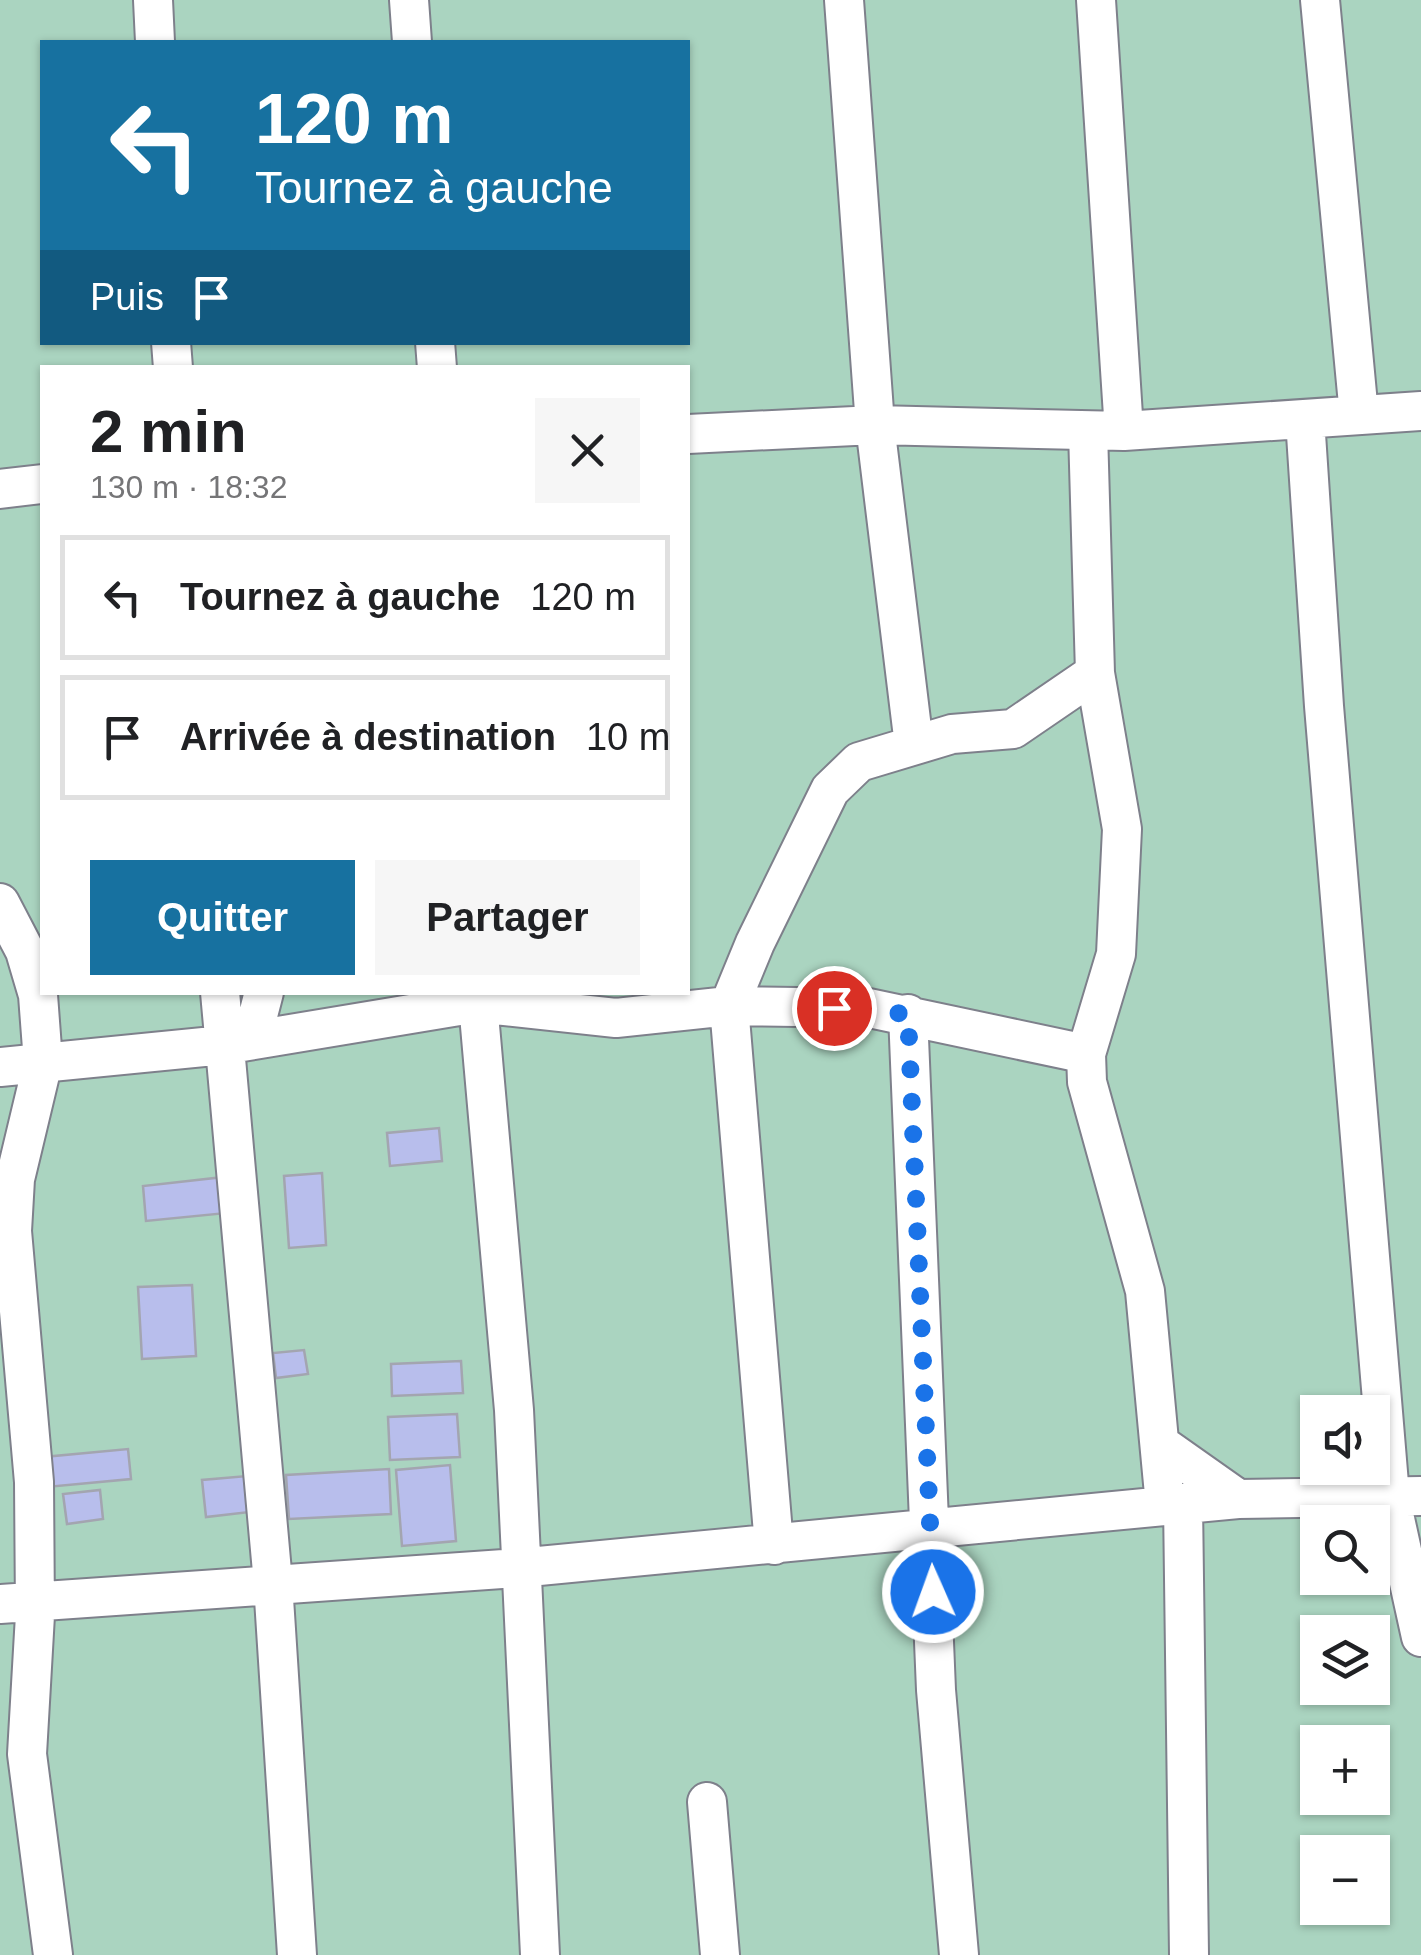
<!DOCTYPE html>
<html lang="fr">
<head>
<meta charset="utf-8">
<style>
  :root { --surface:#fff; --page:#f6f6f6; --text:#202124; --muted:#757577; --line:#e0e0e0; --accent:#1771a0 }
  body { margin:0; font-family:Helvetica,sans-serif; background:var(--page); color:var(--text); height:100vh; display:flex; flex-direction:column; font-size:38px; white-space:nowrap }
  * { box-sizing:border-box; margin:0 }
  p { font-size:32px; color:var(--muted) }
  .icon { flex:none; width:55px; height:55px; fill:none; stroke:currentColor; stroke-width:2; stroke-linecap:round; stroke-linejoin:round }
  .map { position:relative; flex:1; overflow:hidden }
  .details { position:absolute; left:40px; top:365px; width:650px; height:630px; display:flex; flex-direction:column; background:var(--surface); border-radius:0px; box-shadow:0 2px 8px #0004 }
  .details>* { flex:none }
  .banner { position:absolute; left:40px; top:40px; width:650px; height:305px; border-radius:0px; box-shadow:0 2px 8px #0004; background:#1771a0; color:#fff; overflow:hidden }
  .controls { position:absolute; left:1300px; top:1395px; display:grid; gap:20px }
  .controls a { display:grid; place-items:center; width:90px; height:90px; border-radius:0px; background:var(--surface); box-shadow:0 2px 8px #0004; font-size:50px }
  .pin { position:absolute; display:grid; place-items:center; width:85px; height:85px; color:#fff; margin:-42px; border:5px solid #fff; border-radius:50%; box-shadow:0 2px 10px #0007 }
  .me { position:absolute; width:110px; margin:-55px; rotate:358deg; stroke-linejoin:round; filter:drop-shadow(0 0 8px #0008) }
  .turn { display:flex; align-items:center; gap:35px; height:210px; padding:0 50px; font-size:45px }
  .turn .icon { width:130px; height:130px; stroke-width:2.5 }
  .turn b { display:block; font-size:70px; line-height:85px }
  .then { display:flex; align-items:center; height:95px; padding:0 50px; background:#0003; gap:20px; font-size:38px }
  .round { display:grid; place-items:center; flex:none; width:105px; height:105px; border-radius:0px; background:var(--page) }
  .head { display:flex; align-items:center; justify-content:space-between; height:170px; padding:0 50px }
  h1 { font-size:60px; font-weight:700; line-height:75px }
  .action { display:flex; gap:20px; margin-top:auto; padding:20px 50px }
  .action a { flex:1; height:115px; border-radius:0px; background:var(--accent); color:#fff; font-size:40px; font-weight:700; line-height:115px; text-align:center }
  .action a+a { background:var(--page); color:var(--text) }
  ul { padding:0; list-style:none }
  li { display:flex; align-items:center; gap:30px; height:125px; margin:0 20px 15px; padding:0 30px; border:5px solid var(--line); border-radius:0px }
  li div { flex:1 }
  li b { display:block; font-size:38px }
  li em { font-style:normal }
  .map>svg:first-child { display:block }
  .green { fill:#aad4c0; fill-rule:evenodd }
  .building { fill:#b8beec; stroke:#a3a5b0; stroke-width:2.5 }
  .lines { fill:none; stroke-linecap:round; stroke-linejoin:round }
  .street-casing { stroke:#7e808b; stroke-width:42 }
  .street { stroke:#fff; stroke-width:38 }
  .route { stroke:#1a73e8; stroke-width:18; stroke-dasharray:0 32.4 }
</style>
</head>
<body>
<div class="map">
<svg width="1421" height="1955" viewBox="0 0 1421 1955">
  <rect width="100%" height="100%" fill="#f6f7fe"/>
  <!-- green -->
  <path class="green" d="M 0,0 L 1421,0 L 1421,1955 L 0,1955 ZM 42,42 L 688,42 L 688,342 L 42,342 ZM 42,368 L 688,368 L 688,992 L 42,992 ZM 1318,1412 L 1372,1412 L 1372,1468 L 1318,1468 ZM 1318,1522 L 1372,1522 L 1372,1578 L 1318,1578 ZM 1318,1632 L 1372,1632 L 1372,1688 L 1318,1688 ZM 1318,1742 L 1372,1742 L 1372,1798 L 1318,1798 ZM 1318,1852 L 1372,1852 L 1372,1908 L 1318,1908 Z"/>
  <!-- building -->
  <path class="building" d="M 439,1128 L 442,1161 L 390,1166 L 387,1133 Z
    M 322,1173 L 326,1245 L 289,1248 L 284,1176 Z
    M 224,1177 L 227,1213 L 146,1221 L 143,1186 Z
    M 192,1285 L 196,1356 L 142,1359 L 138,1287 Z
    M 304,1350 L 308,1374 L 276,1378 L 273,1353 Z
    M 461,1361 L 463,1393 L 392,1396 L 391,1364 Z
    M 457,1414 L 460,1457 L 390,1460 L 388,1417 Z
    M 128,1449 L 131,1479 L 47,1487 L 44,1457 Z
    M 450,1465 L 456,1541 L 402,1546 L 396,1470 Z
    M 389,1469 L 391,1514 L 289,1519 L 286,1475 Z
    M 247,1476 L 250,1512 L 206,1517 L 202,1480 Z
    M 100,1490 L 103,1519 L 67,1524 L 63,1494 Z"/>
  <g class="lines">
    <!-- street casing -->
    <g class="street-casing">
      <path id="street" d="M 153,0 L 155,42
        M 409,0 L 412,42
        M 844,0 L 875,425 L 914,745
        M 1096,0 L 1124,431
        M 1320,0 L 1359,415
        M 171,342 L 173,368
        M 435,342 L 437,368
        M 1305,419 L 1324,706 L 1390,1496 L 1421,1637
        M 688,434 L 875,425 L 1124,431 L 1421,411
        M 0,489 L 42,484
        M 1095,673 L 1122,829 L 1116,954 L 1086,1054 L 1087,1082 L 1145,1291 L 1165,1505
        M 0,903 L 25,951 L 38,995 L 43,1062 L 15,1179 L 12,1231 L 34,1482 L 35,1615 L 27,1754 L 53,1955
        M 220,992 L 273,1583 L 297,1955
        M 477,992 L 514,1410 L 540,1955
        M 908,1014 L 936,1690 L 959,1955
        M 252,1039 L 264,992
        M 0,1067 L 224,1045 L 477,1003 L 616,1018 L 729,1006 L 755,943 L 830,790 L 859,762 L 952,734 L 1013,729 L 1095,673 L 1088,431
        M 1160,1444 L 1238,1499
        M 1183,1503 L 1189,1955
        M 774,1545 L 729,1006 L 869,1008 L 1086,1054
        M 0,1604 L 518,1568 L 1238,1499 L 1421,1496
        M 707,1802 L 720,1955"/>
    </g>
    <!-- street -->
    <use href="#street" class="street"/>
  </g>
  <g class="lines">
    <!-- route -->
    <path class="route" d="M 834,1008 L 908,1014 L 933,1592"/>
  </g>
</svg>
<div class="controls">
<a><svg class="icon" aria-label="sound" viewBox="0 0 24 24"><path d="M4 9h4l5-4v14l-5-4H4zM17 9q2 3 0 6"/></svg></a>
<a><svg class="icon" aria-label="search" viewBox="0 0 24 24"><circle cx="10" cy="10" r="6"/><path d="M15 15l6 6"/></svg></a>
<a><svg class="icon" aria-label="layers" viewBox="0 0 24 24"><path d="M12 4l9 5-9 5-9-5zM3 14l9 5 9-5"/></svg></a>
<a>+</a>
<a>−</a>
</div>
<div class="pin" style="left:834px;top:1008px;background:#d93025"><svg class="icon" aria-label="arrive" viewBox="0 0 24 24"><path d="M6 21V4h12l-3 4 3 4H6"/></svg></div>
<svg class="me" style="left:933px;top:1592px" viewBox="-20 -20 40 40"><circle r="17" fill="#1a73e8" stroke="#fff" stroke-width="3"/><path d="M0-11L8 9 0 5-8 9z" fill="#fff"/></svg>
<div class="banner">
<div class="turn"><svg class="icon" aria-label="left" viewBox="0 0 24 24"><path d="M17 20v-9H6M10 6l-5 5 5 5"/></svg><div><b>120 m</b>Tournez à gauche</div></div>
<div class="then">Puis<svg class="icon" aria-label="arrive" viewBox="0 0 24 24"><path d="M6 21V4h12l-3 4 3 4H6"/></svg></div>
</div>
<section class="details">
<div class="head"><div><h1>2 min</h1><p>130 m · 18:32</p></div><a class="round"><svg class="icon" aria-label="close" viewBox="0 0 24 24"><path d="M6 6l12 12M18 6L6 18"/></svg></a></div>
<ul>
<li><svg class="icon" aria-label="left" viewBox="0 0 24 24"><path d="M17 20v-9H6M10 6l-5 5 5 5"/></svg><div><b>Tournez à gauche</b></div><em>120 m</em></li>
<li><svg class="icon" aria-label="arrive" viewBox="0 0 24 24"><path d="M6 21V4h12l-3 4 3 4H6"/></svg><div><b>Arrivée à destination</b></div><em>10 m</em></li>
</ul>
<div class="action"><a>Quitter</a><a>Partager</a></div>
</section>
</div>
</body>
</html>
